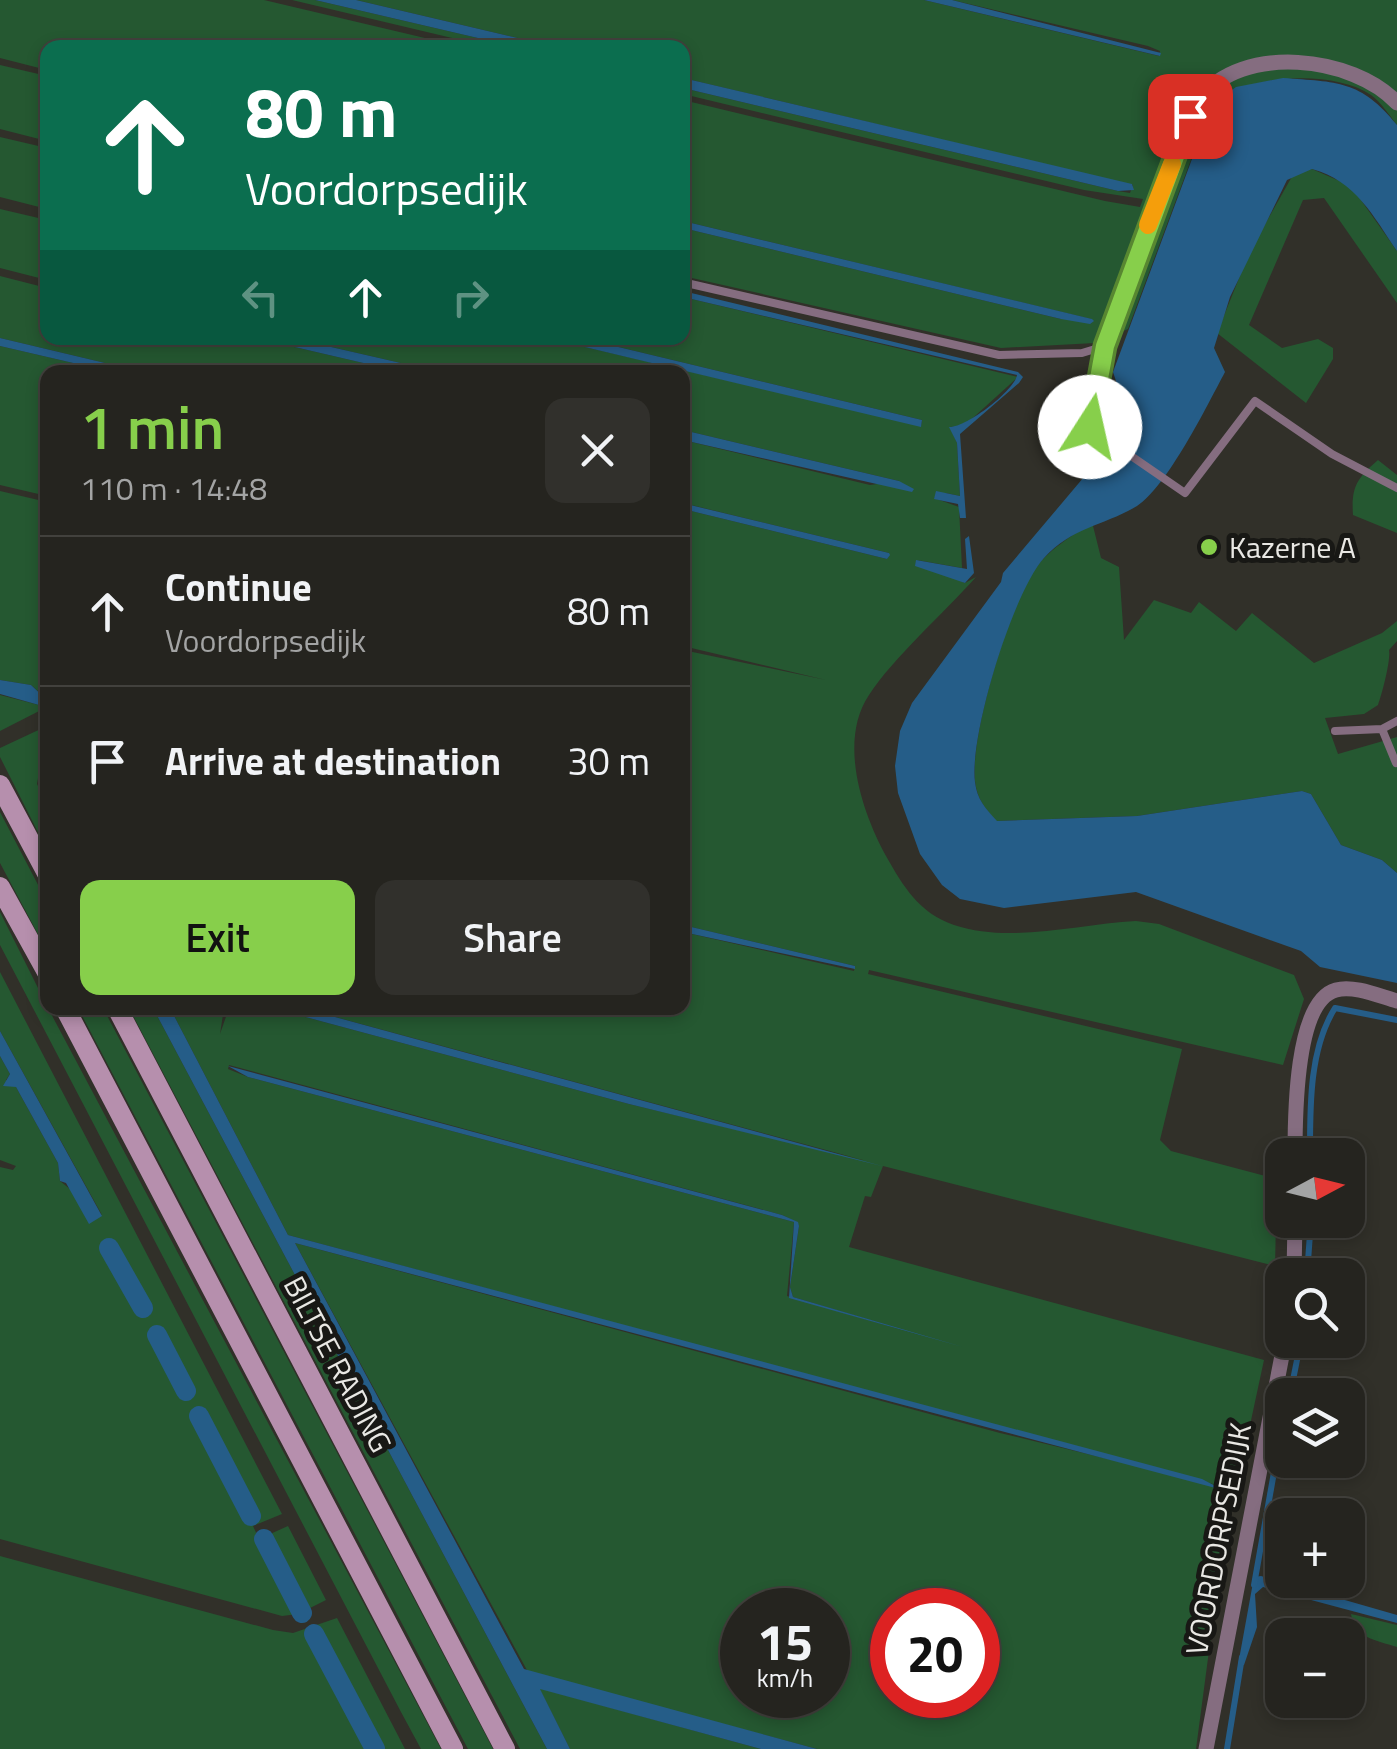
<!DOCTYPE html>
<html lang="en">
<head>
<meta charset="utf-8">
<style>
  :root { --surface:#25241f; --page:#31302c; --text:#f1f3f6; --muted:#a3a4a4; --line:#42413d; --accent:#87cf4b }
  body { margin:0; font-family:"Titillium Web",sans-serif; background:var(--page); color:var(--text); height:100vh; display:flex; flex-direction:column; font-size:38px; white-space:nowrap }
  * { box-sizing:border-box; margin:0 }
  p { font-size:32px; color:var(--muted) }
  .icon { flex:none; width:55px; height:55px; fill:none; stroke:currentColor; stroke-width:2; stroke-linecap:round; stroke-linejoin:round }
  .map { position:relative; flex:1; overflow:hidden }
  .side { position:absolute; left:40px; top:365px; width:650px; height:650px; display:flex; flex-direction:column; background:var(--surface); border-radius:20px; box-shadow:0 5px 15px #0003,0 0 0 2px var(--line) }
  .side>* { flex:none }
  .hud { position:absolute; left:40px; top:40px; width:650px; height:305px; border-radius:20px; box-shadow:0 5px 15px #0003,0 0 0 2px var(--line); background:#0b6e4f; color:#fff; overflow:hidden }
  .needle { width:65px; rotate:83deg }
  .tools { position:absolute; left:1265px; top:1138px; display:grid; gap:20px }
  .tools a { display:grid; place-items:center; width:100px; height:100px; border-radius:20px; background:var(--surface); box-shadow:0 5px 15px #0003,0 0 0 2px var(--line); font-size:50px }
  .speed { position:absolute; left:720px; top:1588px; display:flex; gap:20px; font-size:50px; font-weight:700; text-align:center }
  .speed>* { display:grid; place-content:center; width:130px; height:130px; border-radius:50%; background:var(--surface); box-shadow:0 5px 15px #0003,0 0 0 2px var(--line); line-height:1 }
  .speed small { font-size:25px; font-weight:400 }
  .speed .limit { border:15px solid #d22; background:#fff; color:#111 }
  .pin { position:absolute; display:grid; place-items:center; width:85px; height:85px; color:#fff; margin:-42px; border-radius:20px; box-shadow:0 5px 15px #0006 }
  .me { position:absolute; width:110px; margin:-55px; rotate:10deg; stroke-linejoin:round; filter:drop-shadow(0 0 8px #0008) }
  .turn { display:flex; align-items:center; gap:35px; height:210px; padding:0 40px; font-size:45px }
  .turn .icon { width:130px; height:130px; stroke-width:2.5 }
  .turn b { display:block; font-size:70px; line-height:85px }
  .lanes { display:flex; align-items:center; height:95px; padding:0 40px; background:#0003; justify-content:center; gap:50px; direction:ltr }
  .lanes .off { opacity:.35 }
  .round { display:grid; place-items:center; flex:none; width:105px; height:105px; border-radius:20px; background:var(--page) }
  .headline { display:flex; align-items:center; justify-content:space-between; height:170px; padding:0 40px }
  h1 { font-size:60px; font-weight:600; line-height:75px; color:var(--accent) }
  .cta { display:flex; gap:20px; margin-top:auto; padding:20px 40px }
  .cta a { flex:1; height:115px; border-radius:20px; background:var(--accent); color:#111; font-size:40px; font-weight:600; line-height:115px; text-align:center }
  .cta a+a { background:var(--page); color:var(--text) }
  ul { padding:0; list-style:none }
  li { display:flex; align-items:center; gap:30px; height:150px; padding:0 40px; border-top:2px solid var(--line) }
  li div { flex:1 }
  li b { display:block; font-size:38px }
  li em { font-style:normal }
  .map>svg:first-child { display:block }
  .green { fill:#255831; fill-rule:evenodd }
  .water { fill:#255d88 }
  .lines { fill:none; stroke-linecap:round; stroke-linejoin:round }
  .stream { stroke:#255d88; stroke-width:6 }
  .canal { stroke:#255d88; stroke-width:20 }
  .service { stroke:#856d80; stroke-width:8 }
  .minor { stroke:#856d80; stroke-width:15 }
  .secondary { stroke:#b68fad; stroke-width:20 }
  .route-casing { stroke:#588731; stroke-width:25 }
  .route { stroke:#87cf4b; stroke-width:18 }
  .slow { stroke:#f59e0b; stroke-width:18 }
  .poi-dot { fill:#87cf4b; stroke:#181815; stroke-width:4 }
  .labels { text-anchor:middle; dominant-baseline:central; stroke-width:10; stroke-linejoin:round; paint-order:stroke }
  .poi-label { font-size:30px; fill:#e9e8e4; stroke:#181815; text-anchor:start }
  .street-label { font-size:30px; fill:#e9e8e4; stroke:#181815 }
</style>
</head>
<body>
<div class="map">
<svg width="1397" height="1749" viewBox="0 0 1397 1749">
  <rect width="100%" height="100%" fill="#313029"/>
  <!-- green -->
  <path class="green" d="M 0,0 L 264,0 L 463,47 L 48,48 L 47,70 L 0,58 Z
    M 292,0 L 315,0 L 516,47 L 490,47 Z
    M 356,0 L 924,0 L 1159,56 L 1160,51 L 1148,46 L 952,0 L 1397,0 L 1397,125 C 1389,115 1381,102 1371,95 C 1332,69 1245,74 1211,106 L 1128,329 L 1095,343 L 1001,348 L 683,276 L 683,228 L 1061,319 L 1091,319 L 683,221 L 683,100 L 1105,201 L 1140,207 L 1143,199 L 1084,190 L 683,94 L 683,88 L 1118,191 L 1130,193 L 1133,185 L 683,78 L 682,48 L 556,47 Z
    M 0,65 L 47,76 L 47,141 L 0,129 Z
    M 0,137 L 47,148 L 47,209 L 0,197 Z
    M 1312,169 L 1351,186 L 1397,251 L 1397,303 L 1324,198 L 1303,200 L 1249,325 L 1282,348 L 1318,339 L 1333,348 L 1333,359 L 1306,403 L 1217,333 L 1250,251 L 1294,173 Z
    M 0,209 L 47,220 L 47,280 L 0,268 Z
    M 0,276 L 47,288 L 48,338 L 256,338 L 402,372 L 143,372 L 0,338 Z
    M 683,297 L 1018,377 L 964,426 L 950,427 L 957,443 L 960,496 L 946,493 L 934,498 L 959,507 L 962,568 L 917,560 L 965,583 L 976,577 C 945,612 893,658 869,695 C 838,741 862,812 886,856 C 903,886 919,913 954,925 C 1011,944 1078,924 1136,921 L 1159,924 L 1294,975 L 1304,999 L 1283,1065 L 869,970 L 868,974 L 1182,1049 L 1160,1140 L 1171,1151 L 1277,1179 L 1275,1266 L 883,1166 L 871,1197 L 865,1196 L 849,1247 L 1264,1360 L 1221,1560 L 1196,1749 L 817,1749 L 528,1672 L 295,1243 L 1000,1433 L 1224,1487 L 288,1235 L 170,1008 L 224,1008 L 220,1034 L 229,1008 L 272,1008 L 629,1104 L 863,1160 L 302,1008 L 682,1008 L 683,932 L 854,971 L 855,966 L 683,925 L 683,650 L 826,680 L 683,646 L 683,509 L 887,559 L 889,553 L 683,503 L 683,440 L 870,485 L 899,481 L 683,430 L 682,372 L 440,372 L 292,338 L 547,338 L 921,426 L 922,420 L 581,338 L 682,338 ZM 229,1065 L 782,1215 L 797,1222 L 799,1226 L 790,1287 L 793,1297 L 923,1336 L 787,1296 L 794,1222 L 248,1077 L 228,1069 ZM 742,1610 L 828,1610 L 828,1695 L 742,1695 ZM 892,1610 L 978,1610 L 978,1695 L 892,1695 Z
    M 0,346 L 112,372 L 48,372 L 47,496 L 0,485 Z
    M 1378,460 L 1397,475 L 1397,533 L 1353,515 C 1351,487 1357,478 1378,460 Z
    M 0,491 L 47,502 L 47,707 L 0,731 L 0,695 L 39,705 L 46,698 L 31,685 L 0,680 Z
    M 1092,522 L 1101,558 L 1119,567 L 1124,640 L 1154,600 L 1191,613 L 1199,602 L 1236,631 L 1252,613 L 1314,663 L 1382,633 L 1397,621 L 1397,641 L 1389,650 C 1391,660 1382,694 1378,705 L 1364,714 L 1325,718 L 1338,754 L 1397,737 L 1397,873 L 1382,860 L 1341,845 L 1311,794 L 1302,791 L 1137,816 L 996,821 C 985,808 977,799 975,781 C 970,736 1008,610 1033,572 C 1047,550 1071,537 1092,522 Z
    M 47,726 L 37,784 L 47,804 L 47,850 L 0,757 L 0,748 Z
    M 0,812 L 47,902 L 47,951 L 0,863 Z
    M 0,912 L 48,1008 L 441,1749 L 421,1749 L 401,1712 L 0,945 Z
    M 0,972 L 282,1514 L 253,1526 L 259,1539 L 288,1526 L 326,1600 L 298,1614 L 282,1616 L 0,1539 L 0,1167 L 13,1170 L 16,1166 L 0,1160 L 0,1056 L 10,1074 L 6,1080 L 16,1087 L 58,1163 L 60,1181 L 102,1215 L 0,1031 Z
    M 78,1008 L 103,1008 L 493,1749 L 468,1749 Z
    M 129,1008 L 153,1008 L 547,1749 L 520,1749 Z
    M 0,1556 L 273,1630 L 293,1633 L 337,1618 L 405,1749 L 0,1749 Z
    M 1351,1614 L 1397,1625 L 1397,1647 C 1375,1640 1355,1638 1351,1614 Z
    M 539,1688 L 761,1749 L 570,1749 Z"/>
  <!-- water -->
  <path class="water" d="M 315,0 L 356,0 L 556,47 L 516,47 Z
    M 924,0 L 952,0 L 1161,53 L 1160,56 Z
    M 683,78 L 1132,184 L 1134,190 L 1118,191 L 683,88 Z
    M 1283,78 C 1337,82 1361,80 1397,125 L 1397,251 C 1373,216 1356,181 1312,169 L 1287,180 L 1230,297 L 1214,348 L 1225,372 C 1208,404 1167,487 1137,506 C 1106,525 1072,527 1044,558 C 1013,592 969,736 975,782 C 977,799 985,808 997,821 L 1137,816 L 1302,791 L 1311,794 L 1341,845 L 1382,860 L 1397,873 L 1397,983 L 1320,967 L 1301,951 L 1136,892 L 1004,908 L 960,899 L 942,885 L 920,854 L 898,793 L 895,766 L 900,731 L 912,703 L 1001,582 L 1003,573 L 1089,471 L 1120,466 L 1137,444 L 1113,372 L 1212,105 L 1236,87 Z
    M 683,221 L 1092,319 L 1094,321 L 1090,324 L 1061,319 L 683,228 Z
    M 683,291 L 1018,372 L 1023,377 L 1019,383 L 960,434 L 966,518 L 960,518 L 958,504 L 934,499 L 936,491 L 960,496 L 957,443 L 949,427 C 966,428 1015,390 1017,375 L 683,297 Z
    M 0,338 L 143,372 L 112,372 L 0,346 Z
    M 256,338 L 292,338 L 440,372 L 402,372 Z
    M 547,338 L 581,338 L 922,420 L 921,427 Z
    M 683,430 L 899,481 L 914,489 L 912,492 L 683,440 Z
    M 682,503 L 889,553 L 890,555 L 887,559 L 683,509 Z
    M 969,536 L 974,573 L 965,583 L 915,566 L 916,560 L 967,569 L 965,539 Z
    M 0,680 L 31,685 L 46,699 L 39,705 L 0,694 Z
    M 683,925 L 855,966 L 855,969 L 683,932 Z
    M 153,1008 L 170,1008 L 288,1235 L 1202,1479 L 1223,1490 L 295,1243 L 524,1669 L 817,1749 L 761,1749 L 540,1689 L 570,1749 L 547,1749 Z
    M 272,1008 L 302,1008 L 882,1166 L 629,1104 Z
    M 0,1031 L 102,1216 L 89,1224 L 66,1183 L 60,1181 L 58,1163 L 16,1087 L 3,1086 L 10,1074 L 0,1056 Z
    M 228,1066 L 782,1215 L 798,1222 L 799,1226 L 790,1287 L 793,1297 L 963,1347 L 789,1298 L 794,1222 L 248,1077 Z
    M 1261,1576 L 1397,1615 L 1397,1623 L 1263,1587 L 1255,1594 L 1257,1627 L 1244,1665 L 1238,1665 L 1254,1577 Z"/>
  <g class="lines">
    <!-- stream -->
    <path class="stream" d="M 1310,1155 C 1310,1108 1309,1049 1335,1008 L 1397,1020
      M 1307,1275 L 1311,1220
      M 1290,1395 L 1301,1340
      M 1254,1585 L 1282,1427
      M 1227,1749 L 1242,1657"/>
    <!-- canal -->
    <path class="canal" d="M 109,1248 L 143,1308
      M 157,1335 L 186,1391
      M 199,1416 L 251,1516
      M 264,1539 L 302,1613
      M 314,1634 L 375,1749"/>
    <!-- service -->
    <path class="service" d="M 1156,206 L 1105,346 L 1089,427 L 1185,493 L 1255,401 L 1332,454 L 1397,488
      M 682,282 L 999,355 L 1082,353 L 1105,346
      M 1382,729 L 1396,763
      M 1335,731 L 1382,729 L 1397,721"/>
    <!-- minor -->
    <path class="minor" d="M 1156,206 C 1169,172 1178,129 1200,99 C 1241,43 1354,56 1397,103
      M 1295,1155 C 1295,1118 1295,1001 1336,990 C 1354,985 1379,996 1397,1001
      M 1294,1275 L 1295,1220
      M 1206,1749 L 1285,1340"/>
    <!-- secondary -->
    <path class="secondary" d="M 0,785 L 48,875
      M 0,887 L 48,974
      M 65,1008 L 453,1749
      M 117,1008 L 505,1749"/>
  </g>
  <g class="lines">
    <!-- route casing -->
    <g class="route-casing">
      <path id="route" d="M 1090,427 L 1105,346 L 1190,116"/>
    </g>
    <!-- route -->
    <use href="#route" class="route"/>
    <!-- slow -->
    <path class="slow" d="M 1148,225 L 1172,164"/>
  </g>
  <!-- markers -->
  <circle class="poi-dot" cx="1209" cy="547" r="10"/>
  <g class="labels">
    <!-- poi labels -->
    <g class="poi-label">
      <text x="1229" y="547">Kazerne A</text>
    </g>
    <!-- street labels -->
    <g class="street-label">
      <text transform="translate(338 1364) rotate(62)">BILTSE RADING</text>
      <text transform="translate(1218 1539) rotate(-79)">VOORDORPSEDIJK</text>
    </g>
  </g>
</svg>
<div class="tools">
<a><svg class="needle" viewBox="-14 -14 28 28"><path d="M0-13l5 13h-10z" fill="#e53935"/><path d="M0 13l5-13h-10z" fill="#a3a4a4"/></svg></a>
<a><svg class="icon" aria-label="search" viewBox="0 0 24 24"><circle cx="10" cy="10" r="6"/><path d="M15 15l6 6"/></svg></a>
<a><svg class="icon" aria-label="layers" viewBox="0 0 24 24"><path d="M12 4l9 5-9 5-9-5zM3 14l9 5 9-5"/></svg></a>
<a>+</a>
<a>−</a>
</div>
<div class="speed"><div>15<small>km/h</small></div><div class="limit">20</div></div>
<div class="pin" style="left:1190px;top:116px;background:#d93025"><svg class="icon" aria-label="arrive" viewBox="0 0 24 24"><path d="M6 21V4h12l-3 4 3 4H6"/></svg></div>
<svg class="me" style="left:1090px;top:427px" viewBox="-20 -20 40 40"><circle r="19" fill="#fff"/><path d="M0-13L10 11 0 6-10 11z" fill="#87cf4b"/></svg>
<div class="hud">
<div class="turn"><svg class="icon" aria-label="ahead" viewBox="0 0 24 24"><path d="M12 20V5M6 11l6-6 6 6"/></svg><div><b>80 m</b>Voordorpsedijk</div></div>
<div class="lanes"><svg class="icon off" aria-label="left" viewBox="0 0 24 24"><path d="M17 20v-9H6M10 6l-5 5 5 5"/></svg><svg class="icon" aria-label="ahead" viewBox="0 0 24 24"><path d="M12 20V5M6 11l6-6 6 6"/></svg><svg class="icon off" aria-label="right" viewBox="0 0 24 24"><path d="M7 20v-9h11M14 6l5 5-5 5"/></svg></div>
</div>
<section class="side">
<div class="headline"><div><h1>1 min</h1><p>110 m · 14:48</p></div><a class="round"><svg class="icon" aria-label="close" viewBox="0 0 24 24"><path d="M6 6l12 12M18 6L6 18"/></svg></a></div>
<ul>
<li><svg class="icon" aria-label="ahead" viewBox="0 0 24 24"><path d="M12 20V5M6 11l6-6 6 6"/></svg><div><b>Continue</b><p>Voordorpsedijk</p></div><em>80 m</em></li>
<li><svg class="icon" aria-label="arrive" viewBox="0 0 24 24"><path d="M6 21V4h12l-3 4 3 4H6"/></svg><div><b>Arrive at destination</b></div><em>30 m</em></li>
</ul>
<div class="cta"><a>Exit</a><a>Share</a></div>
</section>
</div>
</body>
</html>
